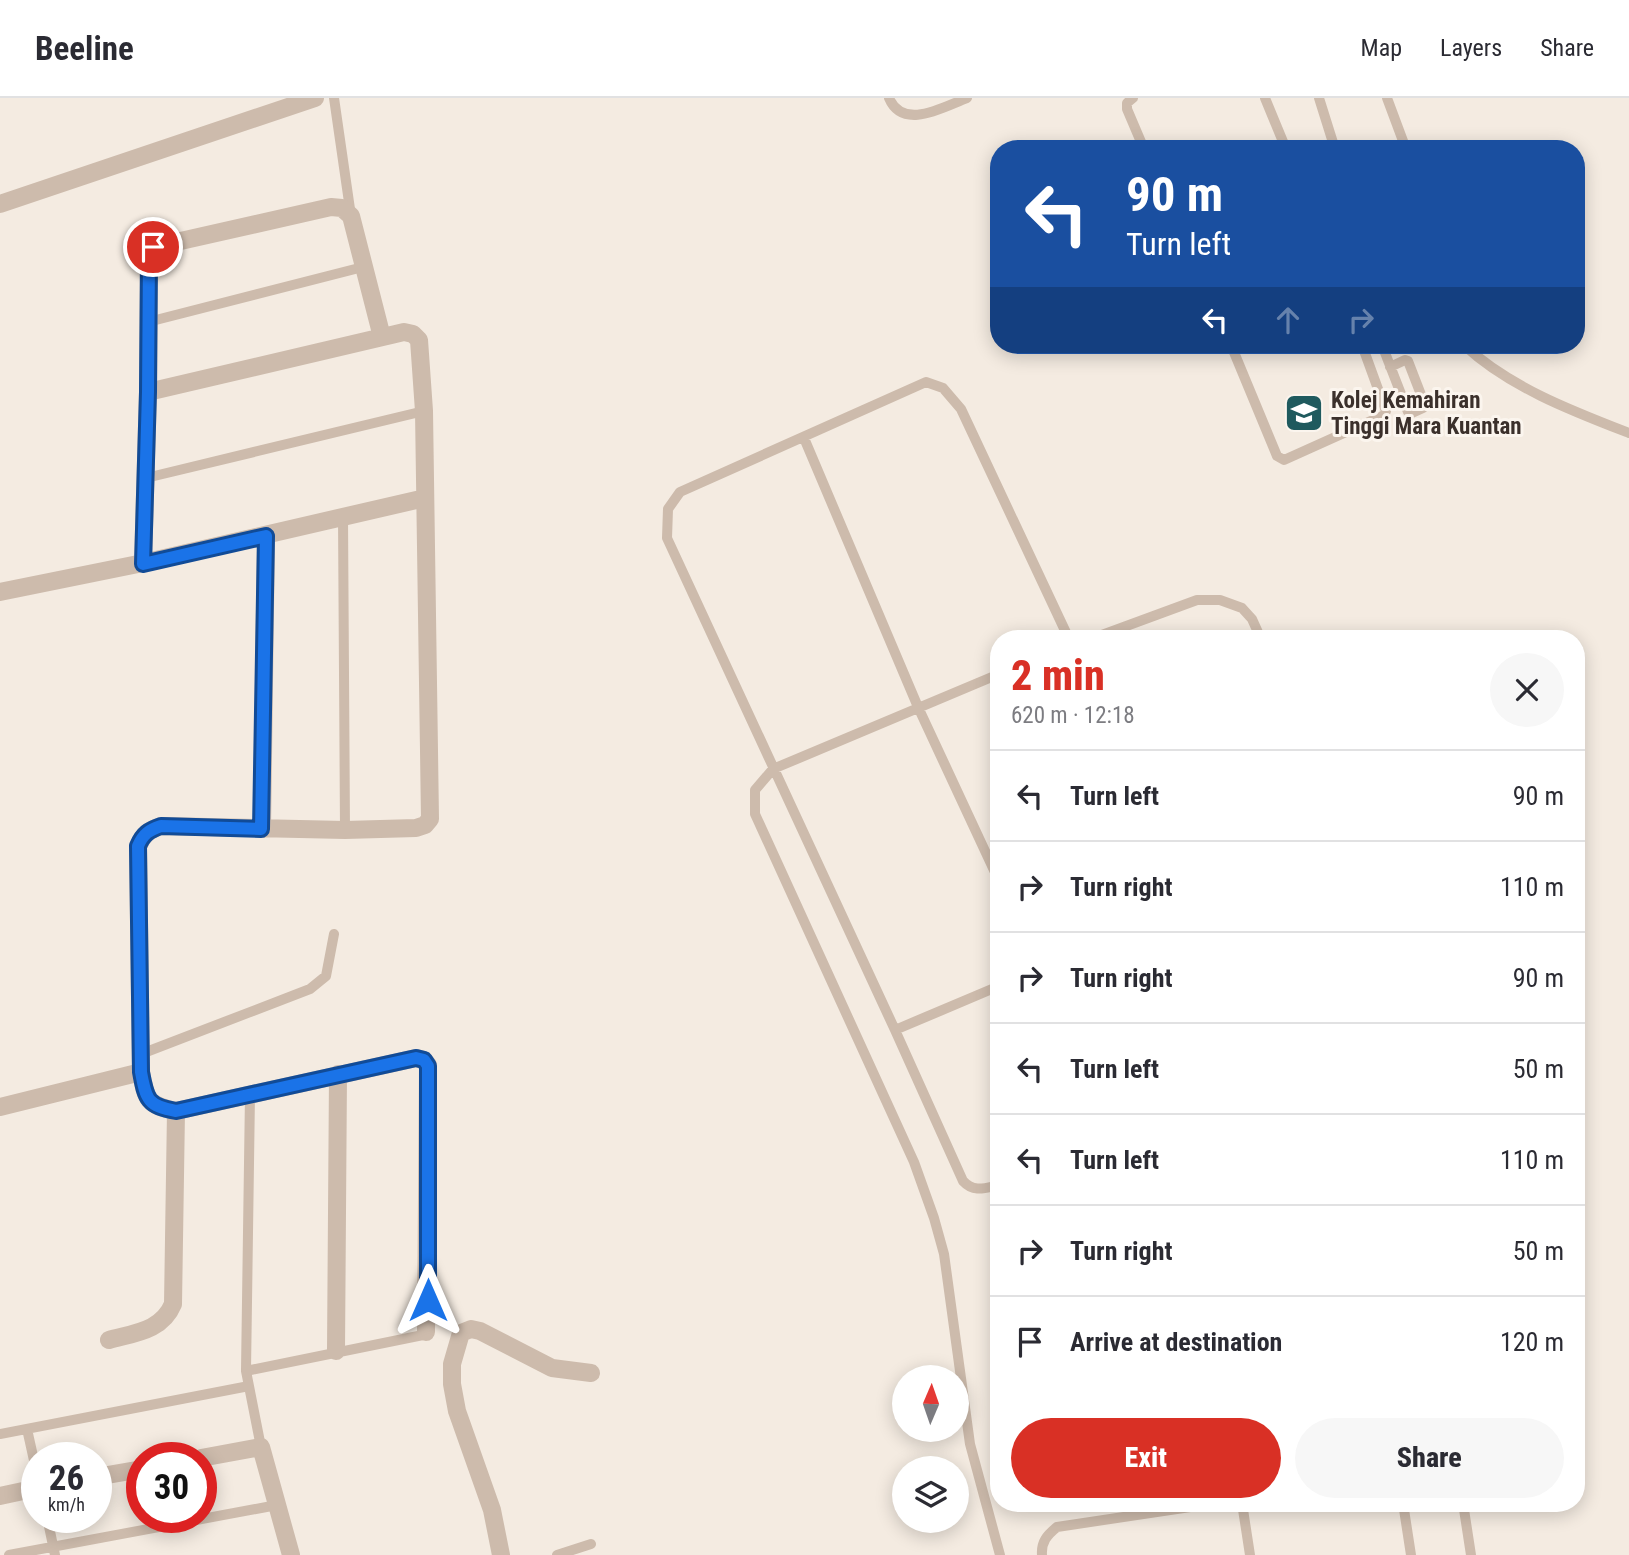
<!DOCTYPE html>
<html lang="en">
<head>
<meta charset="utf-8">
<style>
  :root { --surface:#fff; --page:#f7f7f7; --text:#2b2b33; --muted:#7c7c81; --line:#e1e1e2; --accent:#d93025 }
  body { margin:0; font-family:"Roboto Condensed",sans-serif; background:var(--page); color:var(--text); height:100vh; display:flex; flex-direction:column; font-size:26px; white-space:nowrap }
  * { box-sizing:border-box; margin:0 }
  p { font-size:23px; color:var(--muted) }
  .icon { flex:none; width:38px; height:38px; fill:none; stroke:currentColor; stroke-width:2; stroke-linecap:round; stroke-linejoin:round }
  .map { position:relative; flex:1; overflow:hidden }
  .sheet { position:absolute; left:990px; top:532px; width:595px; height:882px; display:flex; flex-direction:column; background:var(--surface); border-radius:28px; box-shadow:0 4px 18px #0003 }
  .sheet>* { flex:none }
  .banner { position:absolute; left:990px; top:42px; width:595px; height:214px; border-radius:28px; box-shadow:0 4px 18px #0003; background:#1a4fa0; color:#fff; overflow:hidden }
  .needle { width:46px; rotate:2deg }
  .buttons { position:absolute; left:892px; top:1267px; display:grid; gap:14px }
  .buttons a { display:grid; place-items:center; width:77px; height:77px; border-radius:50%; background:var(--surface); box-shadow:0 4px 18px #0003; font-size:35px }
  .speed { position:absolute; left:21px; top:1344px; display:flex; gap:14px; font-size:35px; font-weight:700; text-align:center }
  .speed>* { display:grid; place-content:center; width:91px; height:91px; border-radius:50%; background:var(--surface); box-shadow:0 4px 18px #0003; line-height:1 }
  .speed small { font-size:18px; font-weight:400 }
  .speed .limit { border:10px solid #d22; background:#fff; color:#111 }
  .pin { position:absolute; display:grid; place-items:center; width:60px; height:60px; color:#fff; margin:-30px; border:4px solid #fff; border-radius:50%; box-shadow:0 2px 7px #0007 }
  .me { position:absolute; width:77px; margin:-38px; rotate:0deg; stroke-linejoin:round; filter:drop-shadow(0 0 5px #0008) }
  .turn { display:flex; align-items:center; gap:24px; height:147px; padding:0 21px; font-size:32px }
  .turn .icon { width:91px; height:91px; stroke-width:2.5 }
  .turn b { display:block; font-size:49px; line-height:60px }
  .lanes { display:flex; align-items:center; height:66px; padding:0 21px; background:#0003; justify-content:center; gap:35px; direction:ltr }
  .lanes .off { opacity:.35 }
  .round { display:grid; place-items:center; flex:none; width:74px; height:74px; border-radius:37px; background:var(--page) }
  .headline { display:flex; align-items:center; justify-content:space-between; height:119px; padding:0 21px }
  h1 { font-size:42px; font-weight:800; line-height:52px; color:var(--accent) }
  .primary-button { display:flex; gap:14px; margin-top:auto; padding:14px 21px }
  .primary-button a { flex:1; height:80px; border-radius:42px; background:var(--accent); color:#fff; font-size:28px; font-weight:800; line-height:80px; text-align:center }
  .primary-button a+a { background:var(--page); color:var(--text) }
  ul { padding:0; list-style:none }
  li { display:flex; align-items:center; gap:21px; height:91px; padding:0 21px; border-top:2px solid var(--line) }
  li div { flex:1 }
  li b { display:block; font-size:26px }
  li em { font-style:normal }
  header { display:flex; align-items:center; gap:42px; box-sizing:border-box; height:98px; padding:0 35px; background:var(--surface); border-bottom:2px solid var(--line) }
  header strong { font-size:33px }
  nav { display:flex; gap:38px; margin-inline-start:auto; font-size:24px }
  .map>svg:first-child { display:block }
  .lines { fill:none; stroke-linecap:round; stroke-linejoin:round }
  .service { stroke:#cdbbac; stroke-width:10 }
  .minor { stroke:#cdbbac; stroke-width:18 }
  .route-casing { stroke:#114b97; stroke-width:18 }
  .route { stroke:#1a73e8; stroke-width:12 }
  .labels { text-anchor:middle; dominant-baseline:central; stroke-width:6; stroke-linejoin:round; paint-order:stroke }
  .poi-label { font-size:23px; font-weight:bold; fill:#3b302b; stroke:#fbf5ee; text-anchor:start }
</style>
</head>
<body>
<header>
<strong>Beeline</strong>
<nav><a>Map</a><a>Layers</a><a>Share</a></nav>
</header>
<div class="map">
<svg width="1629" height="1457" viewBox="0 0 1629 1457">
  <rect width="100%" height="100%" fill="#f4ebe1"/>
  <g class="lines">
    <!-- service -->
    <path class="service" d="M 334,0 L 351,118
      M 889,0 C 903,33 943,9 967,0
      M 1133,0 L 1127,5 L 1127,11 L 1144,51
      M 1265,0 L 1286,51
      M 1319,0 L 1335,51
      M 1387,0 L 1406,51
      M 148,224 L 363,169
      M 1231,247 L 1277,358 L 1284,362 L 1384,317 L 1386,313 L 1362,247
      M 1382,247 L 1408,314 L 1412,315 L 1423,310 L 1425,307 L 1408,263 L 1405,262 L 1390,269
      M 1464,247 C 1509,289 1572,313 1629,335
      M 804,340 L 918,609 L 999,783
      M 146,380 L 424,313
      M 343,419 L 345,732
      M 1091,541 L 1197,502 L 1220,502 L 1242,510 L 1252,521 L 1261,541
      M 999,576 L 773,671 L 755,692 L 755,716 L 914,1064 L 934,1120 L 944,1156 L 970,1346 L 1000,1457
      M 895,932 L 999,888
      M 141,956 L 310,891 L 326,878 L 334,836
      M 999,1087 C 985,1090 974,1095 963,1083 L 895,932 L 667,440 L 668,411 L 680,394 L 926,284 L 943,290 L 961,311 L 1069,541
      M 246,1273 L 250,996
      M 27,1331 L 37,1376
      M 0,1336 L 249,1288
      M 261,1349 L 246,1273 L 423,1237 L 426,1234
      M 1242,1405 L 1250,1457
      M 1403,1405 L 1411,1457
      M 1463,1405 L 1471,1457
      M 47,1419 L 55,1457
      M 9,1457 L 277,1407
      M 557,1457 L 591,1446
      M 1042,1457 C 1041,1444 1047,1437 1057,1429 L 1217,1405"/>
    <!-- minor -->
    <path class="minor" d="M 0,106 L 315,0
      M 148,294 L 404,234 L 413,236 L 419,242 L 424,313 L 430,721 L 425,727 L 416,730 L 345,732 L 161,728 C 149,732 143,736 138,749 L 141,974 C 146,1002 147,1007 176,1013 L 416,960 L 424,962 L 428,967 L 426,1234
      M 143,465 L 148,294 L 149,158 L 154,149 L 331,109 L 342,110 L 351,118 L 382,239
      M 0,494 L 143,465 L 425,400
      M 262,731 L 266,438
      M 0,1009 L 141,974
      M 109,1242 C 134,1235 162,1233 173,1206 L 176,1013
      M 336,1253 L 338,976
      M 201,1360 L 261,1349 L 291,1457
      M 96,1379 L 142,1371
      M 0,1398 L 37,1390
      M 501,1457 L 492,1412 L 457,1313 L 452,1286 L 452,1266 L 461,1235 L 471,1231 L 480,1233 L 552,1270 L 591,1275"/>
  </g>
  <g class="lines">
    <!-- route casing -->
    <g class="route-casing">
      <path id="route" d="M 153,149 L 149,158 L 148,294 L 143,466 L 266,438 L 261,731 L 161,728 C 149,732 143,736 138,748 L 141,974 C 146,1002 148,1008 176,1013 L 416,960 L 424,962 L 428,968 L 428,1202"/>
    </g>
    <!-- route -->
    <use href="#route" class="route"/>
  </g>
  <!-- icons -->
  <defs>
    <g id="university-square" transform="scale(2.0125)"><rect x="-9" y="-9" width="18" height="18" rx="4" fill="#1f5a5e" stroke="#fbf5ee"/><path d="M0-5L7-2L0 1L-7-2ZM-4 1L0 2.5L4 1V4Q0 6-4 4Z" fill="#fff"/></g>
  </defs>
  <g fill-rule="evenodd">
    <use href="#university-square" x="1304" y="315"/>
  </g>
  <g class="labels">
    <!-- poi labels -->
    <g class="poi-label">
      <text x="1331" y="302">Kolej Kemahiran<tspan x="1331" dy="26">Tinggi Mara Kuantan</tspan></text>
    </g>
  </g>
</svg>
<div class="buttons">
<a><svg class="needle" viewBox="-14 -14 28 28"><path d="M0-13l5 13h-10z" fill="#e53935"/><path d="M0 13l5-13h-10z" fill="#7c7c81"/></svg></a>
<a><svg class="icon" aria-label="layers" viewBox="0 0 24 24"><path d="M12 4l9 5-9 5-9-5zM3 14l9 5 9-5"/></svg></a>
</div>
<div class="speed"><div>26<small>km/h</small></div><div class="limit">30</div></div>
<div class="pin" style="left:153px;top:149px;background:#d93025"><svg class="icon" aria-label="arrive" viewBox="0 0 24 24"><path d="M6 21V4h12l-3 4 3 4H6"/></svg></div>
<svg class="me" style="left:428px;top:1202px" viewBox="-20 -20 40 40"><path d="M0-17L14 15 0 8-14 15z" fill="#1a73e8" stroke="#fff" stroke-width="4"/></svg>
<div class="banner">
<div class="turn"><svg class="icon" aria-label="left" viewBox="0 0 24 24"><path d="M17 20v-9H6M10 6l-5 5 5 5"/></svg><div><b>90 m</b>Turn left</div></div>
<div class="lanes"><svg class="icon" aria-label="left" viewBox="0 0 24 24"><path d="M17 20v-9H6M10 6l-5 5 5 5"/></svg><svg class="icon off" aria-label="ahead" viewBox="0 0 24 24"><path d="M12 20V5M6 11l6-6 6 6"/></svg><svg class="icon off" aria-label="right" viewBox="0 0 24 24"><path d="M7 20v-9h11M14 6l5 5-5 5"/></svg></div>
</div>
<section class="sheet">
<div class="headline"><div><h1>2 min</h1><p>620 m · 12:18</p></div><a class="round"><svg class="icon" aria-label="close" viewBox="0 0 24 24"><path d="M6 6l12 12M18 6L6 18"/></svg></a></div>
<ul>
<li><svg class="icon" aria-label="left" viewBox="0 0 24 24"><path d="M17 20v-9H6M10 6l-5 5 5 5"/></svg><div><b>Turn left</b></div><em>90 m</em></li>
<li><svg class="icon" aria-label="right" viewBox="0 0 24 24"><path d="M7 20v-9h11M14 6l5 5-5 5"/></svg><div><b>Turn right</b></div><em>110 m</em></li>
<li><svg class="icon" aria-label="right" viewBox="0 0 24 24"><path d="M7 20v-9h11M14 6l5 5-5 5"/></svg><div><b>Turn right</b></div><em>90 m</em></li>
<li><svg class="icon" aria-label="left" viewBox="0 0 24 24"><path d="M17 20v-9H6M10 6l-5 5 5 5"/></svg><div><b>Turn left</b></div><em>50 m</em></li>
<li><svg class="icon" aria-label="left" viewBox="0 0 24 24"><path d="M17 20v-9H6M10 6l-5 5 5 5"/></svg><div><b>Turn left</b></div><em>110 m</em></li>
<li><svg class="icon" aria-label="right" viewBox="0 0 24 24"><path d="M7 20v-9h11M14 6l5 5-5 5"/></svg><div><b>Turn right</b></div><em>50 m</em></li>
<li><svg class="icon" aria-label="arrive" viewBox="0 0 24 24"><path d="M6 21V4h12l-3 4 3 4H6"/></svg><div><b>Arrive at destination</b></div><em>120 m</em></li>
</ul>
<div class="primary-button"><a>Exit</a><a>Share</a></div>
</section>
</div>
</body>
</html>
